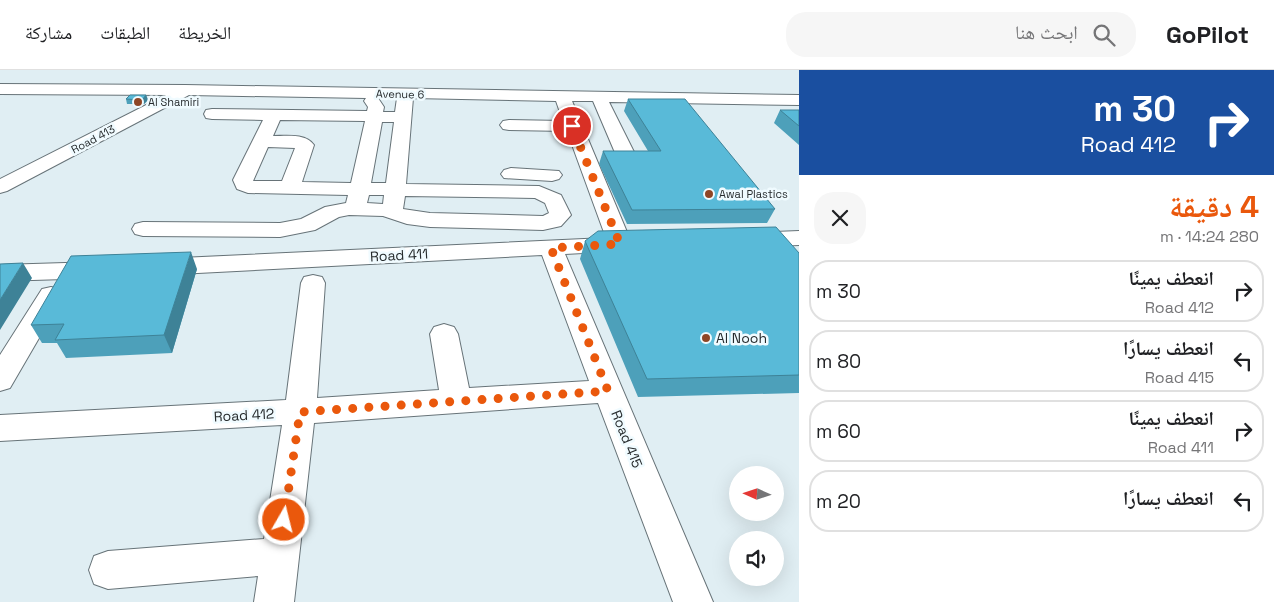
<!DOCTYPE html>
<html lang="ar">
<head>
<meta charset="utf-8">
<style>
  :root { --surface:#fff; --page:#f6f6f6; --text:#202124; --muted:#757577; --line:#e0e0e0; --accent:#ea580c }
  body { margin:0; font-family:"Space Grotesk","Noto Naskh Arabic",sans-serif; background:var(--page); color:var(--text); direction:rtl; height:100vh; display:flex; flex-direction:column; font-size:19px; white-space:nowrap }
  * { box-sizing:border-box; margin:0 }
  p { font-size:16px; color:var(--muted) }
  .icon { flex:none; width:28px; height:28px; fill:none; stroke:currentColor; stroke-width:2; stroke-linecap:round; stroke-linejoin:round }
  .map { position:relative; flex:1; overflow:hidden; direction:ltr }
  .panel { display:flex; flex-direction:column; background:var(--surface); width:475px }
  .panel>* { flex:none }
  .top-card { background:#1a4fa0; color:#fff; overflow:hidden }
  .needle { width:32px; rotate:273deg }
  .buttons { position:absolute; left:729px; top:396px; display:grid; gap:10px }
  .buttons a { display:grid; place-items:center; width:55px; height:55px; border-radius:50%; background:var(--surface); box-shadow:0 5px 20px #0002; font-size:25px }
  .pin { position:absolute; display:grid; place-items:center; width:42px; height:42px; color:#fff; margin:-21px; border:2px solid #fff; border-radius:50%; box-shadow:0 1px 5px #0007 }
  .me { position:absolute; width:55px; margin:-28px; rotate:8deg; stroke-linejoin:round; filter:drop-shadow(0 0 4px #0008) }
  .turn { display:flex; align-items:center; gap:18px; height:105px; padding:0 15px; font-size:22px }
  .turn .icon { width:65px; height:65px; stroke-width:2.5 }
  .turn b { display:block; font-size:35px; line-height:42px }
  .round { display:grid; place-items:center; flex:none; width:52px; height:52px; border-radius:20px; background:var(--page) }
  .headline { display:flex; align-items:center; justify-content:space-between; height:85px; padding:0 15px }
  h1 { font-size:30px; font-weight:700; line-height:38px; color:var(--accent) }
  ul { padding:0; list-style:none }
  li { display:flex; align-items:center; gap:15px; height:62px; margin:0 10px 8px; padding:0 5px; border:2px solid var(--line); border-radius:20px }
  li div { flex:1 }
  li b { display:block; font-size:19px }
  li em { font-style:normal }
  header { display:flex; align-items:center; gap:30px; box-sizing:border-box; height:70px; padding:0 25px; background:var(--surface); border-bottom:1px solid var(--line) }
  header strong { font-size:24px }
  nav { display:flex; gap:28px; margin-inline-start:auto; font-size:18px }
  .search { width:350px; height:45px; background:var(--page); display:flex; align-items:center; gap:12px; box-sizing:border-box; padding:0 18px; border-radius:20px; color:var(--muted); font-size:19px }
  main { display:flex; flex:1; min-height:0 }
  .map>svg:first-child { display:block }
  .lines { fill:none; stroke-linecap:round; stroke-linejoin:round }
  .minor-casing { stroke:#677378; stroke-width:2 }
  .minor { fill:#fff; fill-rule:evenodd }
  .wall { fill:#4da0ba }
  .shaded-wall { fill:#3e8297 }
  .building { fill:#59bad8; stroke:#3e8297 }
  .route { stroke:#ea580c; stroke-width:9; stroke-dasharray:0 16.2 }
  .poi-dot { fill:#8e4626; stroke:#f0fbff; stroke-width:2 }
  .labels { text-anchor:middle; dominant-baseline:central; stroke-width:5; stroke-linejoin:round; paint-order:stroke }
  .far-street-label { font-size:11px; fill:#262b2d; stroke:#f0fbff }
  .far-poi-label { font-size:11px; fill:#262b2d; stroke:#f0fbff; text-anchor:start }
  .street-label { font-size:14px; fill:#262b2d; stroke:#f0fbff }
  .poi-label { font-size:14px; fill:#262b2d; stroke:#f0fbff; text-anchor:start }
</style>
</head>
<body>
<header>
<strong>GoPilot</strong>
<div class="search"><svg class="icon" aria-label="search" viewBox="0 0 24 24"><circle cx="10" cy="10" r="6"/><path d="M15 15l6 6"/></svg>ابحث هنا</div>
<nav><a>الخريطة</a><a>الطبقات</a><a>مشاركة</a></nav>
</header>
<main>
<section class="panel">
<div class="top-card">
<div class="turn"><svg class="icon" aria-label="right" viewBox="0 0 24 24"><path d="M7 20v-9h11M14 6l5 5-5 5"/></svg><div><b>30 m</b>Road 412</div></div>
</div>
<div class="headline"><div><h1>4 دقيقة</h1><p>280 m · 14:24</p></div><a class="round"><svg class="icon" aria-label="close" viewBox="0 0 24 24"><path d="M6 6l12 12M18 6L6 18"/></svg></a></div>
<ul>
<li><svg class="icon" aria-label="right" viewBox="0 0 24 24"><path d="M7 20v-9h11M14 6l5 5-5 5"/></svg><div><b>انعطف يمينًا</b><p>Road 412</p></div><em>30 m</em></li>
<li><svg class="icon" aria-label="left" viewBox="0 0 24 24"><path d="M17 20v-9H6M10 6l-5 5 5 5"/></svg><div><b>انعطف يسارًا</b><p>Road 415</p></div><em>80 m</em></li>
<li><svg class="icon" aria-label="right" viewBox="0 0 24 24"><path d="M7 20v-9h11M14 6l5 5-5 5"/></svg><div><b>انعطف يمينًا</b><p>Road 411</p></div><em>60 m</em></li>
<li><svg class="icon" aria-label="left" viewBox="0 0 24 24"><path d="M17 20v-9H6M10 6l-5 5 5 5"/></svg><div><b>انعطف يسارًا</b></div><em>20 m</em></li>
</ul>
</section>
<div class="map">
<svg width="799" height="532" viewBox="0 0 799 532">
  <rect width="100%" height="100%" fill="#e0eef3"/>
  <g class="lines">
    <!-- minor casing -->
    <g class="minor-casing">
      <path id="minor" d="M 0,14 L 185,15 L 799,25 L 799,35 L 609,32 L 639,92 L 636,96 L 629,98 L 622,96 L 619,92 L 593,31 L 572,31 L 632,174 L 628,179 L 620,181 L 565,184 L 713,532 L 673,532 L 598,333 L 314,353 L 294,532 L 254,532 L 258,506 L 108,519 L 94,514 L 89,500 L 94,486 L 108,481 L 264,469 L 282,355 L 0,371 L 0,345 L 286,330 L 301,213 L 304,207 L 313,205 L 322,207 L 325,213 L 317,328 L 439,320 L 430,264 L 434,257 L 444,254 L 454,257 L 458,264 L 469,318 L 589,311 L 542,185 L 159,205 L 150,202 L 147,197 L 150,192 L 159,189 L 606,168 L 567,61 L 509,60 L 503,59 L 500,55 L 503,51 L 509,50 L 563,51 L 556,31 L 413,28 L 406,114 L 539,116 L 561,125 L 571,145 L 561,156 L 543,160 L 430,157 L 407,154 L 383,146 L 349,145 L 339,147 L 315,160 L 280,167 L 143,166 L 135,164 L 132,159 L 135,154 L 143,152 L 280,153 L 301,149 L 325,137 L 346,133 L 348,125 L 248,123 L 237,119 L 233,110 L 263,50 L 212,49 L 206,48 L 204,44 L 206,40 L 212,39 L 367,41 L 368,37 L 364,31 L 366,28 L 189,25 L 7,121 L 0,123 L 0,109 L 166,25 L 0,24 ZM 378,28 L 397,28 L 395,42 L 383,42 L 384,37 ZM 280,50 L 365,51 L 351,113 L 302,112 L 314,75 C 306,63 286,66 273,66 ZM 382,52 L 394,52 L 386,113 L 371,113 ZM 268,77 L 295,78 L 282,111 L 253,111 ZM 369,125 L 384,125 L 383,134 L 367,133 ZM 405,126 L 535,128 L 545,133 L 549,143 L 543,146 L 430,143 L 403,139 Z
        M 511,98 L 559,101 L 562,105 L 559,109 L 552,111 L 504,108 L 501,104 L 504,100 Z
        M 799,161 L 799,175 L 748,177 L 740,175 L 737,170 L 740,165 L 748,163 Z
        M 98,192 L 107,195 L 110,200 L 107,205 L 98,208 L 0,211 L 0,195 Z
        M 51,217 L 60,219 L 64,225 L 10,318 L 0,321 L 0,285 L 42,219 Z"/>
    </g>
    <!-- minor -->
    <use href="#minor" class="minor"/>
  </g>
  <!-- wall -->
  <path class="wall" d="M 146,25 L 148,30 L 144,34 L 127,34 L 126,29 Z
    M 628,29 L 775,139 L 767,153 L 627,154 L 599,94 L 603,81 L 648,81 L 624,41 Z
    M 780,40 L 799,40 L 799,75 L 774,53 Z
    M 585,171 L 799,183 L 799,323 L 638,327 L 580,189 Z
    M 197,199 L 172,283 L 66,288 L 57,273 L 42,273 L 31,255 Z"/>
  <!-- shaded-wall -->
  <path class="shaded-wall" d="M 146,25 L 148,30 L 144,34 L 142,30 Z
    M 191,182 L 197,199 L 172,283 L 164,265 Z
    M 23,193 L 32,208 L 0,260 L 0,230 Z"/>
  <!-- building -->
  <path class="building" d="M 130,25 L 146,25 L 142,30 L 126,29 Z
    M 628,29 L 685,29 L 775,139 L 632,140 L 603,81 L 661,81 Z
    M 780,40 L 799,40 L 799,56 Z
    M 776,157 L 799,183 L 799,305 L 647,309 L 585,171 L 598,161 Z
    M 191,182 L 164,265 L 55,270 L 64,254 L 31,255 L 71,186 Z
    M 23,193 L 0,230 L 0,194 Z"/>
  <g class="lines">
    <!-- route -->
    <path class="route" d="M 284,450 L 300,342 L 608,321 L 551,178 L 620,174 L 572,56"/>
  </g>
  <!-- markers -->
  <g class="poi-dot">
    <circle cx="138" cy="32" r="5"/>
    <circle cx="709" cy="124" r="5"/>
    <circle cx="706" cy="268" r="5"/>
  </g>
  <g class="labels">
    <!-- far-street labels -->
    <g class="far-street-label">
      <text transform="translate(400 24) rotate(1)">Avenue 6</text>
      <text transform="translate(93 69) rotate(-28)">Road 413</text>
    </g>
    <!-- far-poi labels -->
    <g class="far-poi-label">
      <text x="148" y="32">Al Shamiri</text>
      <text x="719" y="124">Awal Plastics</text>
    </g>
    <!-- street labels -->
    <g class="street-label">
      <text transform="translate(399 185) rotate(-3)">Road 411</text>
      <text transform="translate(244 345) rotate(-3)">Road 412</text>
      <text transform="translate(627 369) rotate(68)">Road 415</text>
    </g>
    <!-- poi labels -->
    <g class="poi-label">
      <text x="716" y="268">Al Nooh</text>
    </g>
  </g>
</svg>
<div class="buttons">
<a><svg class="needle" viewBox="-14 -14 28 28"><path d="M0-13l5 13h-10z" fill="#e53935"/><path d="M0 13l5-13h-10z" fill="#757577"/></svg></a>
<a><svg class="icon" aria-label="sound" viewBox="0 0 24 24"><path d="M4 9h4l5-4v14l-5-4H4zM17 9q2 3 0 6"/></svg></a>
</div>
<div class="pin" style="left:572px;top:56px;background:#d93025"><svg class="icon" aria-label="arrive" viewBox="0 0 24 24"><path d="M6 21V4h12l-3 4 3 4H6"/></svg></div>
<svg class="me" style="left:284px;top:450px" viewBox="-20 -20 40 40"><circle r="17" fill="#ea580c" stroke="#fff" stroke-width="3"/><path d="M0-11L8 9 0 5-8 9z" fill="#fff"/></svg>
</div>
</main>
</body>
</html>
